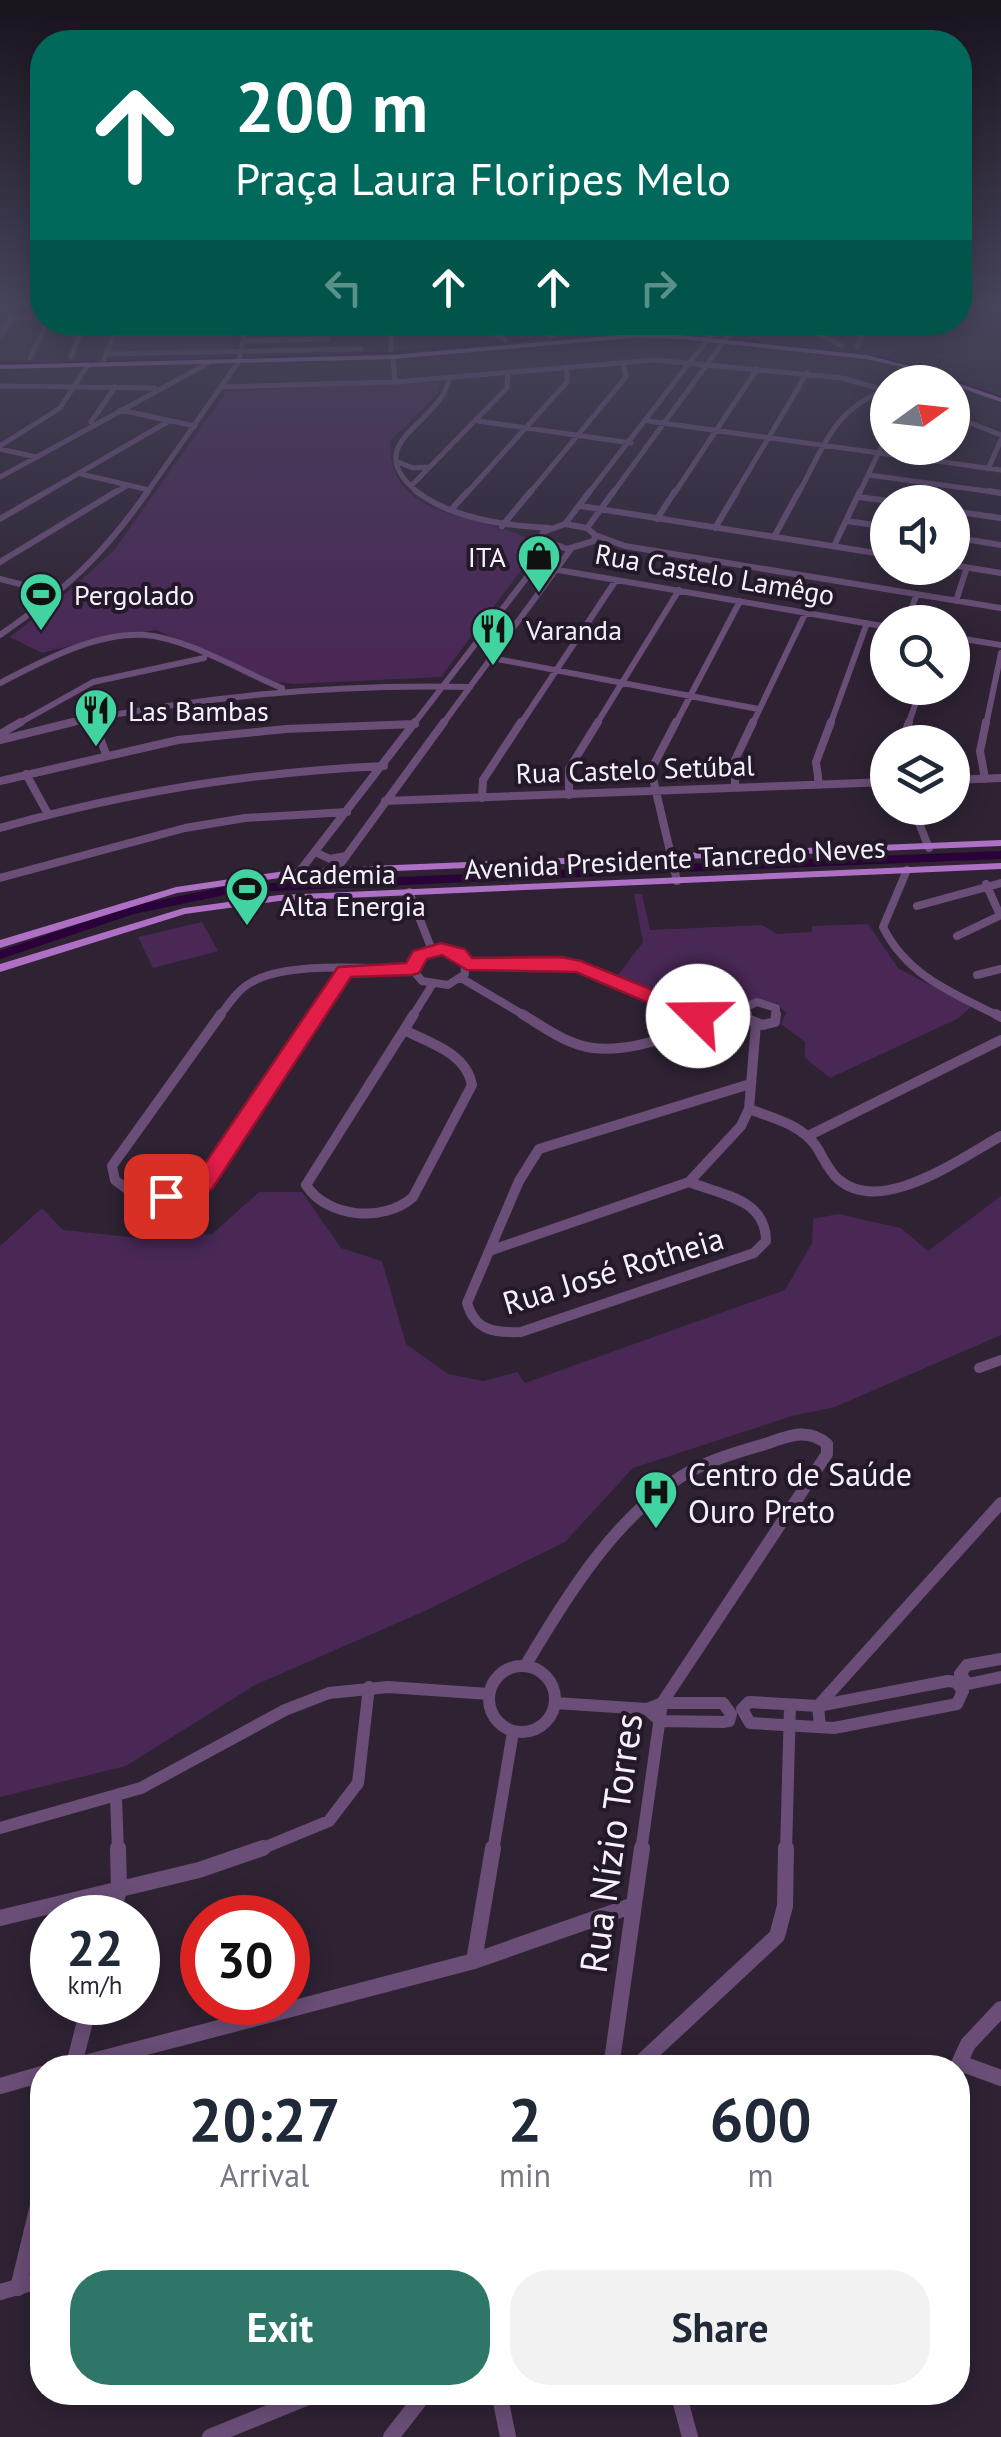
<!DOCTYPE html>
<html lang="en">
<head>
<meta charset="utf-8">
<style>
  :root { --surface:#fff; --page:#f2f2f3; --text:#1f2937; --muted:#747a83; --accent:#2e7667 }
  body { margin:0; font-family:"PT Sans",sans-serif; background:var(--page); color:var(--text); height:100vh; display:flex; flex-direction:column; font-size:38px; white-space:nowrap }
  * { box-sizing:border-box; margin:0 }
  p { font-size:32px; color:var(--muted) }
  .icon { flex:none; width:55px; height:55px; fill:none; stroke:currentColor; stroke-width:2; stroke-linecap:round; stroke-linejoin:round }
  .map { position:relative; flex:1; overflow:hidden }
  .sheet { position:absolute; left:30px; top:2055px; width:940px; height:350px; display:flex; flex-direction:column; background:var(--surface); border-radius:40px; box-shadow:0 5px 25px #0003 }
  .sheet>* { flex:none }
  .top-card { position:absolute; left:30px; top:30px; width:942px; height:305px; border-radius:40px; box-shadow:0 5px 25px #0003; background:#00695c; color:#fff; overflow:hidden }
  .needle { width:65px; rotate:75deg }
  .fabs { position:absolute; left:870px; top:365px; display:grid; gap:20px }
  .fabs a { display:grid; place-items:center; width:100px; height:100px; border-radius:50%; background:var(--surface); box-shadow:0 5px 25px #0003; font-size:50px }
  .speed { position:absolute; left:30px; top:1895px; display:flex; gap:20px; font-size:50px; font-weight:700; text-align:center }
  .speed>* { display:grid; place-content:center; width:130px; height:130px; border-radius:50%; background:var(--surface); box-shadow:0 5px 25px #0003; line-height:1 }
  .speed small { font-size:25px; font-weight:400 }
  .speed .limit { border:15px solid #d22; background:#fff; color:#111 }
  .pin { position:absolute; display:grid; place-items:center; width:85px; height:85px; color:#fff; margin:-42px; border-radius:20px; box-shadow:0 5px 15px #0006 }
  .me { position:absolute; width:110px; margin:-55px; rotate:292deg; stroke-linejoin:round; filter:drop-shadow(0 0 8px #0008) }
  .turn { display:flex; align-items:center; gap:35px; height:210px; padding:0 40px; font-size:45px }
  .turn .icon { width:130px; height:130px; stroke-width:2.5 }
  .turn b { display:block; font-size:70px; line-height:85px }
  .lanes { display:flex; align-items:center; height:95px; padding:0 40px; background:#0003; justify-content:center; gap:50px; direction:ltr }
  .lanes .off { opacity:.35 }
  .eta { display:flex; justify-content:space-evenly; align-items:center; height:170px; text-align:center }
  .eta b { font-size:60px; font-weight:700; line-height:70px }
  .action { display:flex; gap:20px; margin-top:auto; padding:20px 40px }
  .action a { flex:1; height:115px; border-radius:40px; background:var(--accent); color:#fff; font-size:40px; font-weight:700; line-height:115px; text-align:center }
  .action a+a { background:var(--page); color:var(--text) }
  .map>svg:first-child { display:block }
  .green { fill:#492856 }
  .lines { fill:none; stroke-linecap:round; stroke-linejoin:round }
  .stream { stroke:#2a0138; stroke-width:2.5 }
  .canal { stroke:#2a0138; stroke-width:8 }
  .minor-far5 { stroke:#6a4e77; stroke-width:5 }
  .minor-far4 { stroke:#6a4e77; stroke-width:6 }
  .minor-far3 { stroke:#6a4e77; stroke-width:8 }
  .minor-far2 { stroke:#6a4e77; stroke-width:10 }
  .minor-far1 { stroke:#6a4e77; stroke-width:12 }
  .minor { stroke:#6a4e77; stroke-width:16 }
  .major { fill:#ad70c5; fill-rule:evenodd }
  .route { fill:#e11d48; stroke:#92132f; stroke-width:2.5 }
  .labels { text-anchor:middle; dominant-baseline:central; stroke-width:8; stroke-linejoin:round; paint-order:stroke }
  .far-poi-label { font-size:28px; fill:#f7effb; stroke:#241929; text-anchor:start }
  .far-street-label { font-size:28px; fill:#f7effb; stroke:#241929 }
  .street-label { font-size:32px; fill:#f7effb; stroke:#241929 }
  .poi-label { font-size:32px; fill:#f7effb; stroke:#241929; text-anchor:start }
  .near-street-label { font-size:38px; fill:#f7effb; stroke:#241929 }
</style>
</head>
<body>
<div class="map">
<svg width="1001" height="2437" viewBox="0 0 1001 2437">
  <rect width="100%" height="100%" fill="#2e2233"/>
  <!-- green -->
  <path class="green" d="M 236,329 L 231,350 L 107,353 L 119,330 Z
    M 441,381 L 438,393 L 390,441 C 387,526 489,511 537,544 L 537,549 L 441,677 L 294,684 L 277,682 L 156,630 L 85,642 L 42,653 L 10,637 L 75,586 L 115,549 L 227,391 Z
    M 634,894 L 642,894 L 650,930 L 762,925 L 777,934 L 812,932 L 812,926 L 868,924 L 898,968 L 971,1007 L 959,1018 L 830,1078 L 805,1058 L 805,1042 L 781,1024 L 786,1013 L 777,1003 L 752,1000 L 739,1011 L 710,1017 L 615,979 L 643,942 Z
    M 202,922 L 218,951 L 153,968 L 138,937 Z
    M 259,1192 L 302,1192 L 341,1248 L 382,1261 L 406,1344 L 448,1374 L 483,1381 L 517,1372 L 525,1383 L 785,1290 L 812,1243 L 813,1219 L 838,1214 L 901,1228 L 928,1251 L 1001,1196 L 1001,1335 L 835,1407 L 792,1416 L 633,1468 L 565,1542 L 427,1610 L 255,1685 L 126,1766 L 0,1797 L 0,1246 L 42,1208 L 63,1230 L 139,1238 L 212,1234 Z"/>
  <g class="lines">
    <!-- stream -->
    <path class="stream" d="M 734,339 L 885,358 L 1001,397
      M 244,359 L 394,352 L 604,333 L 706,336
      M 108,362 L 234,359
      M 0,364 L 97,362"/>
    <!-- canal -->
    <path class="canal" d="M 682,868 L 1001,855
      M 0,955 L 133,910 L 233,889 L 663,869"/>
    <!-- minor-far5 -->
    <path class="minor-far5" d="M 12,318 L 42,317
      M 476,322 L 505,340
      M 530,322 L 552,336
      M 582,322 L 598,331
      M 637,322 L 650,329
      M 689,322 L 708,333
      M 794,322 L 842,346
      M 116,330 L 407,322
      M 0,336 L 12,318 L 7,309
      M 243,341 L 328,339
      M 857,347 L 864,333 L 877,322
      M 391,350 L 392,322
      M 106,354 L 361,349
      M 71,357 L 85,322
      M 393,357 L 395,382
      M 30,358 L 48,322
      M 104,359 L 119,322
      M 0,386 L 155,388
      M 222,387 L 395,382 L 655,360 L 842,378 L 888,391
      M 120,410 L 195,426
      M 952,416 L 1001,435
      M 478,421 L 631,443
      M 648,421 L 1001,470
      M 91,422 L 115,387
      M 0,446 L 60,408 L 88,365
      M 0,449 L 36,457
      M 398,462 L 413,468 L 430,467
      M 988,469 L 1001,440
      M 81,474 L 149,490
      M 869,475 L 1001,493
      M 0,477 L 210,362
      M 411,486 L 507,388 L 508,372
      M 43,494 L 169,421
      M 113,494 L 128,485
      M 146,494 L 239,361 L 247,322
      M 420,494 C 353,442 446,422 449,377
      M 466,494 L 567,382 L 567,367
      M 529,494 L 626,377 L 623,362
      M 588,494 L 721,322
      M 612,494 L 738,322
      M 674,494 L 757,369
      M 735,494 L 807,373
      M 798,494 C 823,449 832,411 883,391
      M 859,494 L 888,433"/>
    <!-- minor-far4 -->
    <path class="minor-far4" d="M 416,491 C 452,519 505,526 549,528
      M 989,491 L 1001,493
      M 859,497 L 897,502
      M 581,506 L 888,555
      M 451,510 L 468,491
      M 952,511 L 1001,518
      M 0,519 L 48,491
      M 657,519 L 675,491
      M 847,521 L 888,527
      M 565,524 L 590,491
      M 565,524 L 587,528 L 595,535 L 594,541 L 567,549 L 541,539 L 543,532 Z
      M 502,526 L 531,491
      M 587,528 L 614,491
      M 715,528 L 737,491
      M 595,535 L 625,546 L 1001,608
      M 774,537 L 799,491
      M 952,537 L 1001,545
      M 834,546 L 860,491
      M 0,562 L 117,491
      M 952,565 L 1001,573
      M 535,566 L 888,627
      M 0,579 L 59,594
      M 956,601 L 967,567
      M 906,622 L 917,594
      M 0,635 C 66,589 101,558 148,491
      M 952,637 L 1001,645
      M 492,658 L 758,709
      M 0,683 C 43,661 95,632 145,635 C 186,638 243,672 282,688
      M 92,716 L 95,725
      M 16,725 L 93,682 L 204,658
      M 61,725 C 197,696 331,684 470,687
      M 390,725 L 415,724
      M 413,725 L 551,546
      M 442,725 L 571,549
      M 520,725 L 616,580
      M 596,725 L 679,590
      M 675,725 L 740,601
      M 752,725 L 806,612
      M 830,725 L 867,623
      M 908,725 L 921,688
      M 986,725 L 1001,653"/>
    <!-- minor-far3 -->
    <path class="minor-far3" d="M 94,722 L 106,754
      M 676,722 L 651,770 L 677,881
      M 0,734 L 21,722
      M 0,740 L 73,722
      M 902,742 L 909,722
      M 26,774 L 48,814
      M 985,779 L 980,751 L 986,722
      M 952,780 L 1001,778
      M 0,781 L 178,740 L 286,729 L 415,724
      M 819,785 L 816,762 L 831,722
      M 735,787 L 735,760 L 753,722
      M 569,795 L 569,769 L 598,722
      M 482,798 L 483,780 L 521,722
      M 385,801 L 888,782
      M 913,808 L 929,848
      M 0,828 C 126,792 253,772 384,766
      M 315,852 L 330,859 L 346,856
      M 336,870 L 444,722
      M 907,870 L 883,927 C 907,976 954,994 1001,1017
      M 299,872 L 415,722
      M 0,878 L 185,828 L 245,818 L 347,812
      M 986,884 L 1000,915
      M 409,892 L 432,950
      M 917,906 L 1001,883
      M 957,936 L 1001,915
      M 441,949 L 464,958 L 465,974 L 448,985 L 422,981 L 412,969 C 416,954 427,951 441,949 Z
      M 467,964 L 537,961 L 578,966 L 701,1017
      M 977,975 L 1001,969
      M 461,978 L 527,1017
      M 219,1017 C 228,1005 238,989 252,982 C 289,961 369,969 412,969
      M 315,1017 L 345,971
      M 412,1017 L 432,985
      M 739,1017 L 745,1016
      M 747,1017 L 746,1007 L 757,1002 L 776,1008 L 775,1017"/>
    <!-- minor-far2 -->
    <path class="minor-far2" d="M 221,1014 L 112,1166 L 115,1180 L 135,1195 L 164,1196 L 204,1183 L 316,1014
      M 522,1014 C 544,1027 567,1045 593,1048 C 643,1054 695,1023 745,1016
      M 692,1014 L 709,1019
      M 747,1014 L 747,1019 L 763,1025 L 775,1022 L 776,1014
      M 996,1014 L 1001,1017
      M 404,1030 C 430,1043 466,1053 472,1085 L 413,1197 C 384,1223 327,1218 306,1185 Z
      M 404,1030 L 414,1014
      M 749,1109 C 773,1118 800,1124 816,1146 C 823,1157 828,1170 838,1179 C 881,1217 961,1158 1001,1136
      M 808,1136 L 1001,1040
      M 689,1182 C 723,1195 766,1199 766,1241 L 754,1253 L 521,1332 C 495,1333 475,1331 467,1303 L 519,1181 L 539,1149 L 750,1084
      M 489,1251 L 689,1182 L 741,1126 L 749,1109 L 756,1024
      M 979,1368 L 1001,1360"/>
    <!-- minor-far1 -->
    <path class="minor-far1" d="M 1001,1659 L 967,1665 L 960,1674 L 968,1684 L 1001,1677
      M489 1699a33 33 0 1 1 66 0a33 33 0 1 1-66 0Z
      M 525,1666 C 567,1597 612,1520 682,1476 C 706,1461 735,1453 762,1445 C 785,1438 806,1426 827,1444 L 827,1454 L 662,1703 L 641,1851
      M 948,1681 L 956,1682 L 963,1691 L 957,1704 L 834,1728 L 750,1723 L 742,1709 L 749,1702 L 818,1706 Z
      M 555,1703 L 647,1709
      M 662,1703 L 723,1703 L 731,1714 L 729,1721 L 723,1722 L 660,1721 L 647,1709 Z
      M 820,1727 L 818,1706 L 1001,1503
      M 116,1798 L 118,1851
      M 0,1828 L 141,1788 L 285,1710 L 329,1693 L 388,1687 L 489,1694
      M 256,1851 L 329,1821 L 358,1783 L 369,1687
      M 493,1851 L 513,1732
      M 786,1851 L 790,1705"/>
    <!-- minor -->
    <path class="minor" d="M 0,1918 L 199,1870 L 263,1848
      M 112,1918 L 119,1889 L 118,1848
      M 474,1961 L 493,1848
      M 960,2063 L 1001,2078
      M 66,2068 L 474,1961 L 634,1905
      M 73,2068 L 90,2002
      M 611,2068 L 642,1848
      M 635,2068 L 777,1936 L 785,1906 L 786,1848
      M 957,2068 L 968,2044 L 1001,2009
      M 0,2086 L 42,2074
      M 18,2288 L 42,2189
      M 0,2292 L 42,2280
      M 499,2392 L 508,2437
      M 678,2392 L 690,2437
      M 210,2437 L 320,2392
      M 391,2437 L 426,2392"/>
    <!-- major -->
    <path class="major" d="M 632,334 L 680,335 L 866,355 L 906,365 L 1001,398 L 1001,402 L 952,385 L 952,382 L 945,382 L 902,367 L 866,359 L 680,339 L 632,338 L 393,359 L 0,369 L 0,365 L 393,355 Z
      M 1001,840 L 1001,846 L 299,875 L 177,893 L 0,948 L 0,940 L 176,887 L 299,869 Z
      M 1001,863 L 1001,869 L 279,901 L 185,914 L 0,972 L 0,964 L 184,908 L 279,895 Z"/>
  </g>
  <!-- sky -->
  <linearGradient id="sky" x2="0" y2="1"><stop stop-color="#19131c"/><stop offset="0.47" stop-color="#46445b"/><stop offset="1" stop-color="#46445b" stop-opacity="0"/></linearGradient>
  <rect width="1001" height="651" fill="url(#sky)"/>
  <!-- route -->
  <path class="route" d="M 441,943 L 465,949 L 472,958 L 561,957 L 581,961 L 705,1011 L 708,1016 L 698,1023 L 691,1021 L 576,972 L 467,970 L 442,955 L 427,959 L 419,973 L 412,975 L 351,977 L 212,1189 C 198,1199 174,1208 158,1203 L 155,1196 L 158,1190 L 196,1177 L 338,967 L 406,963 L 413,951 Z"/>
  <!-- icons -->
  <defs>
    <g id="shop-pin" transform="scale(2.25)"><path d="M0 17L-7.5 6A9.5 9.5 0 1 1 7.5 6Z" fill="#41d4a1" stroke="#241929"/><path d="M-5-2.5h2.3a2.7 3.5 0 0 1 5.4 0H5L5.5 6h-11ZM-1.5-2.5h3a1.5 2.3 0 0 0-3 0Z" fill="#111"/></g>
    <g id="stadium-pin" transform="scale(2.25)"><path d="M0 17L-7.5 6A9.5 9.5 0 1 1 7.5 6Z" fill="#41d4a1" stroke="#241929"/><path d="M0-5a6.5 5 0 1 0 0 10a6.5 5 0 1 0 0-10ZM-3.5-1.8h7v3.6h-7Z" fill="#111"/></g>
    <g id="restaurant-pin" transform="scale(2.25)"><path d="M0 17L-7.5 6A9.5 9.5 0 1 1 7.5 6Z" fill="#41d4a1" stroke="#241929"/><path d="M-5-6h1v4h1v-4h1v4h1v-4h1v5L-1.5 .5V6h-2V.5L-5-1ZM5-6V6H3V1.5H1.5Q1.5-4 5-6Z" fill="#111"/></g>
    <g id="hospital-pin" transform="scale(2.25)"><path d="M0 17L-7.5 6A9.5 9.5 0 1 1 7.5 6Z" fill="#41d4a1" stroke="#241929"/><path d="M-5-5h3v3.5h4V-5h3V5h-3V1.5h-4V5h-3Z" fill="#111"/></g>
  </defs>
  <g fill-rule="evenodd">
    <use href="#shop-pin" x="539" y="556"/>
    <use href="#stadium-pin" x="41" y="594"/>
    <use href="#restaurant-pin" x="493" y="629"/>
    <use href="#restaurant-pin" x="96" y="710"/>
    <use href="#stadium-pin" x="247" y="889"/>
    <use href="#hospital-pin" x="656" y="1492"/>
  </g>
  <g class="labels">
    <!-- far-poi labels -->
    <g class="far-poi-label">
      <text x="506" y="556" text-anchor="end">ITA</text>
      <text x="74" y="594">Pergolado</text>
      <text x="526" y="629">Varanda</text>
      <text x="128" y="710">Las Bambas</text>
      <text x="280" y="873">Academia<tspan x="280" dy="32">Alta Energia</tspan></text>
    </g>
    <!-- far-street labels -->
    <g class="far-street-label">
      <text transform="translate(715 574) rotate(10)">Rua Castelo Lamêgo</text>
      <text transform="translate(635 769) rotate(-2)">Rua Castelo Setúbal</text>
      <text transform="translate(675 858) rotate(-3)">Avenida Presidente Tancredo Neves</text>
    </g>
    <!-- street labels -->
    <g class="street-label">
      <text transform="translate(613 1270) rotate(-17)">Rua José Rotheia</text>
    </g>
    <!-- poi labels -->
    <g class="poi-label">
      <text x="688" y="1474">Centro de Saúde<tspan x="688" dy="37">Ouro Preto</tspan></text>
    </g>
    <!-- near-street labels -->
    <g class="near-street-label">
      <text transform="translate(610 1843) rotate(-82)">Rua Nízio Torres</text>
    </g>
  </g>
</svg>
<div class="fabs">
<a><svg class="needle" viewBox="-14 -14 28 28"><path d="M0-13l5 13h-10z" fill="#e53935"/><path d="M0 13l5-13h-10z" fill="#747a83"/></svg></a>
<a><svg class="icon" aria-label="sound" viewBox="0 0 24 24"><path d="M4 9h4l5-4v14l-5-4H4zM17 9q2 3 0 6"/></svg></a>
<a><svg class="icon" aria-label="search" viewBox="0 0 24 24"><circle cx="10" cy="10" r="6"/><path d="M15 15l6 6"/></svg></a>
<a><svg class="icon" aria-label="layers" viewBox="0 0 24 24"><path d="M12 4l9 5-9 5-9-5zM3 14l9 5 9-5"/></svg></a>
</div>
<div class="speed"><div>22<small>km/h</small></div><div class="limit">30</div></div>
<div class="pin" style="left:166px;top:1196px;background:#d93025"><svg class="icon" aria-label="arrive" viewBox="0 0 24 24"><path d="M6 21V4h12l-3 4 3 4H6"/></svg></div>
<svg class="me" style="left:698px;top:1016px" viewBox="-20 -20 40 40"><circle r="19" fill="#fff"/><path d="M0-13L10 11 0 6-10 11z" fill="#e11d48"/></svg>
<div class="top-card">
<div class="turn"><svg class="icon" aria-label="ahead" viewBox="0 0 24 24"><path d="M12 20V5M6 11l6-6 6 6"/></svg><div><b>200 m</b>Praça Laura Floripes Melo</div></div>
<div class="lanes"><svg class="icon off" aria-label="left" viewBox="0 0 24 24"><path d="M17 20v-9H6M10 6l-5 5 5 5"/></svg><svg class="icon" aria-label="ahead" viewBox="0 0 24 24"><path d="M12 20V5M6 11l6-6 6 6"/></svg><svg class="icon" aria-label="ahead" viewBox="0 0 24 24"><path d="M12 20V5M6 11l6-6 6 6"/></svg><svg class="icon off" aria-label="right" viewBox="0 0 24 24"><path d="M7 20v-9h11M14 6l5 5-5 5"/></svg></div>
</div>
<section class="sheet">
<div class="eta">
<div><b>20:27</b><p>Arrival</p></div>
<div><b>2</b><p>min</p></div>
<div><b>600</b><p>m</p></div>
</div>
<div class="action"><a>Exit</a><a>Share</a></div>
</section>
</div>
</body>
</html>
